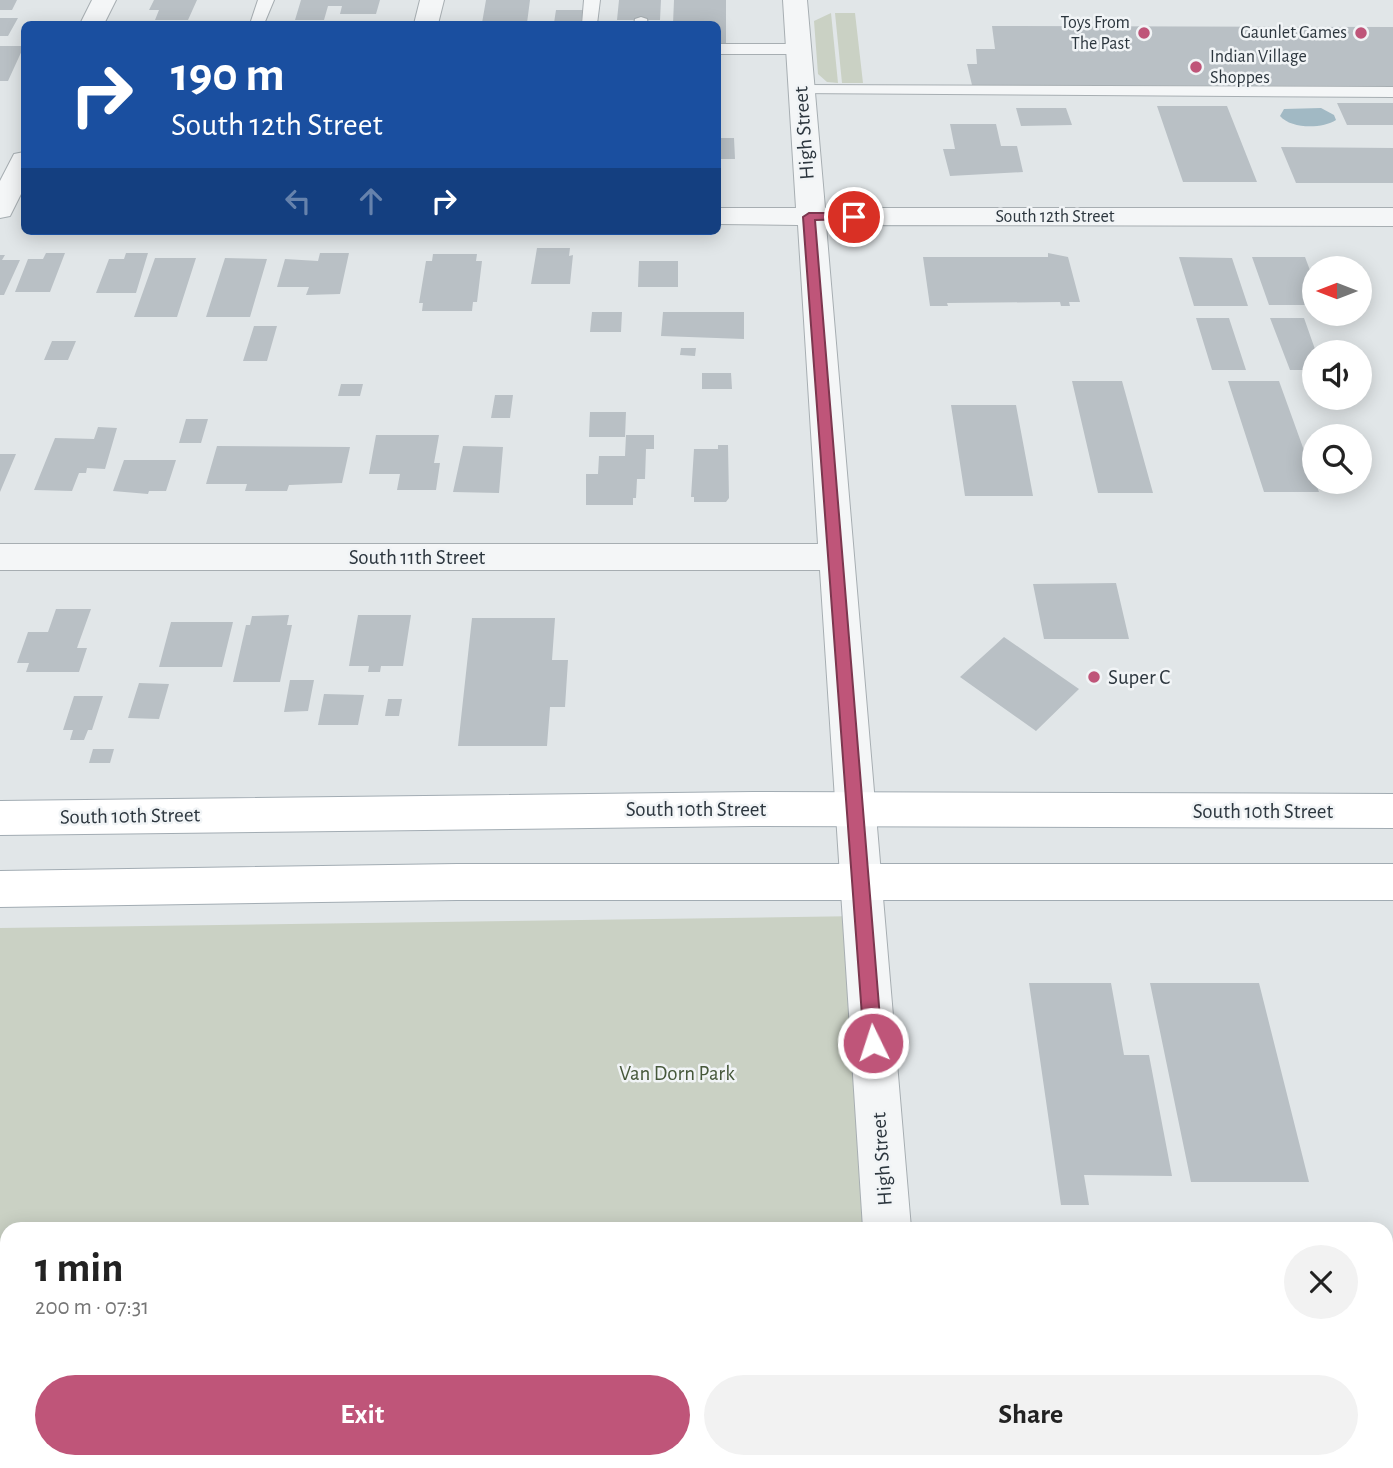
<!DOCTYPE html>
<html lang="en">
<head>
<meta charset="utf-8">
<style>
  :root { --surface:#fff; --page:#f2f2f2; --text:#222; --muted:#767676; --accent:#bf5579 }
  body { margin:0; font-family:"Alegreya Sans",sans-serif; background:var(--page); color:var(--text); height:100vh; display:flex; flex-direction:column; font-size:26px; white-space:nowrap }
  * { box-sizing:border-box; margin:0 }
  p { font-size:23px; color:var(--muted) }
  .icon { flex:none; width:38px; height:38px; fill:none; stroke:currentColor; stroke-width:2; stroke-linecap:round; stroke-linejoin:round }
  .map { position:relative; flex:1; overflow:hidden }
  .details { position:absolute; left:0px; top:1222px; width:1393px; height:247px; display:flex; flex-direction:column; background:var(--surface); border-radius:21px 21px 0 0; box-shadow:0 4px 18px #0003 }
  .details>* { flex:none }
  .banner { position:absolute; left:21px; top:21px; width:700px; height:214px; border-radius:10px; box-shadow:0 4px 18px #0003; background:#1a4fa0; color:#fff; overflow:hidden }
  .needle { width:46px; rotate:270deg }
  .buttons { position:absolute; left:1302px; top:256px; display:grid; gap:14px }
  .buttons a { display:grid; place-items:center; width:70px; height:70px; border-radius:50%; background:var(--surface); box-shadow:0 4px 18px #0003; font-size:35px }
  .pin { position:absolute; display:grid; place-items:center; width:60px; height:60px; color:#fff; margin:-30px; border:4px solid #fff; border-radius:50%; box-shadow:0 2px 7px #0007 }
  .me { position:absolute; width:77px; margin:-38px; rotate:356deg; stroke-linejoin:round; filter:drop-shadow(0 0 5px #0008) }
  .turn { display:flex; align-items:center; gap:24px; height:147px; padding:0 35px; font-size:32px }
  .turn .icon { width:91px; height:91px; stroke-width:2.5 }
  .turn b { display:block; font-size:49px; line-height:60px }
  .lanes { display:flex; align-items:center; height:66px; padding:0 35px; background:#0003; justify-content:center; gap:35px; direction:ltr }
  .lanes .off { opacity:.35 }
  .round { display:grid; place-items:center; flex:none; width:74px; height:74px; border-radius:37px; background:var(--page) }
  .overview { display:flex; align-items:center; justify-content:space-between; height:119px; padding:0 35px }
  h1 { font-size:42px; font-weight:700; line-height:52px }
  .button { display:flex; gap:14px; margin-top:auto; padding:14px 35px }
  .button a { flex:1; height:80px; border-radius:42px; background:var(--accent); color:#fff; font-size:28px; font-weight:700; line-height:80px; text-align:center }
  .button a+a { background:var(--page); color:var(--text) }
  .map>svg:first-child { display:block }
  .green { fill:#cad1c4 }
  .water { fill:#a1b9c4 }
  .building { fill:#b9c0c5 }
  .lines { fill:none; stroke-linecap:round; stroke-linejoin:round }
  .lane-casing { stroke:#a7aeb2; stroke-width:2 }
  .street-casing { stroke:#a7aeb2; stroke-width:2 }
  .primary-casing { stroke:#a2acb3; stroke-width:2 }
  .lane { fill:#f4f6f7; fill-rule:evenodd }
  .street { fill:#f4f6f7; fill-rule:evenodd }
  .primary { fill:#fff; fill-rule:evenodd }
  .route { fill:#bf5579; stroke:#7c374f; stroke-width:2 }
  .poi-dot { fill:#bf5579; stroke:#f1f4f6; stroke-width:2.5 }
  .labels { text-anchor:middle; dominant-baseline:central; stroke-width:5; stroke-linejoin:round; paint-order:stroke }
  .far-poi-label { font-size:18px; fill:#2c363e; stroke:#f1f4f6; text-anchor:end }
  .far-street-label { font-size:18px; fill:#2c363e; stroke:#f1f4f6 }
  .street-label { font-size:21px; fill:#2c363e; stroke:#f1f4f6 }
  .poi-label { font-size:21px; fill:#2c363e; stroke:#f1f4f6; text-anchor:start }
  .park-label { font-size:21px; fill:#46583a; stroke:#f1f4f6 }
</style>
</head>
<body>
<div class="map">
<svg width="1393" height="1468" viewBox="0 0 1393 1468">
  <rect width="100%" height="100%" fill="#e1e6e8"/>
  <!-- green -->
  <path class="green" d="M 831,13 L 838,83 L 827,82 L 818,74 L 814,21 Z
    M 835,13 L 855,13 L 863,83 L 842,83 Z
    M 863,916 L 887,1228 L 7,1228 L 7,1461 L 905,1461 L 905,1468 L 0,1468 L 0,928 Z"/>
  <!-- water -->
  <path class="water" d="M 1321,108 L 1334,115 L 1336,120 C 1322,129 1291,129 1280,116 L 1284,109 Z"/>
  <!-- building -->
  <path class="building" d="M 0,0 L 17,0 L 12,10 L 0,10 Z
    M 154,0 L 197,0 L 188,20 L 155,20 L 159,10 L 149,10 Z
    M 301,0 L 380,0 L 376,14 L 340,14 L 342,6 L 328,6 L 324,20 L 295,20 Z
    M 486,0 L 530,0 L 527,23 L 482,23 Z
    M 619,0 L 661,0 L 660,20 L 617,20 Z
    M 674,0 L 726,0 L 726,46 L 718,45 L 718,24 L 673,24 Z
    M 556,10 L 583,10 L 581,23 L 554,23 Z
    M 0,18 L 18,18 L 8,36 L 0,36 Z
    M 992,26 L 1393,27 L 1393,86 L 972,85 L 967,64 L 977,64 L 976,49 L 995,49 Z
    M 0,46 L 24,46 L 8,81 L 0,81 Z
    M 1337,103 L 1393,103 L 1393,125 L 1347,125 Z
    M 1157,106 L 1227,106 L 1257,182 L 1183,182 Z
    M 1016,108 L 1066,108 L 1072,125 L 1021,126 Z
    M 950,124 L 996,124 L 1001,146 L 1017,146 L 1023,172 L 950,176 L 943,149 L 955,149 Z
    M 718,138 L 734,138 L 735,159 L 718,159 Z
    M 1281,147 L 1393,148 L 1393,183 L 1296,183 Z
    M 537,248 L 570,248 L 569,256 L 573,255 L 570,284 L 531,284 Z
    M 46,253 L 65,253 L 50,292 L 15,292 L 28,259 L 43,259 Z
    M 126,253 L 148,253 L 136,293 L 96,293 L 109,259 L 124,259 Z
    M 320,253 L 349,253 L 340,294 L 306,295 L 309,287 L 277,287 L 285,259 L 318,261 Z
    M 1048,253 L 1068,257 L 1080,302 L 1069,302 L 1070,306 L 1061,306 L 1060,302 L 947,303 L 948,306 L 930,306 L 923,257 L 1048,257 Z
    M 433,254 L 477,254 L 476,261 L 482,261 L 477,302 L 473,302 L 472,311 L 422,311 L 423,303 L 419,303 L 426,261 L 432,261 Z
    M 0,255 L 5,255 L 2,260 L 20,260 L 4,295 L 0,295 Z
    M 1179,257 L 1232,258 L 1248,306 L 1194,306 Z
    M 1252,257 L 1305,257 L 1314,281 L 1314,305 L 1269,305 Z
    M 155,258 L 196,258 L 177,317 L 134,317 Z
    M 225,258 L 267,259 L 250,317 L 206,317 Z
    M 639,261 L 678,261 L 678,287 L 638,287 Z
    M 592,312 L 622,312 L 621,332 L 590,332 Z
    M 663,312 L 744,312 L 744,339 L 661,336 Z
    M 1196,318 L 1229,318 L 1246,370 L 1212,370 Z
    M 1270,318 L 1304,318 L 1316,352 L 1314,370 L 1290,370 Z
    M 254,326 L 277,326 L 267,361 L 243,361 Z
    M 52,341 L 76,341 L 68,360 L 44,360 Z
    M 681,348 L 696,348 L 695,356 L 680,355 Z
    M 702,373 L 731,373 L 732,389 L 702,389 Z
    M 1072,381 L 1122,381 L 1153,493 L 1098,493 Z
    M 1228,381 L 1279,381 L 1319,492 L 1264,492 Z
    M 341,384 L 363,384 L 360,396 L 338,396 Z
    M 495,395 L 513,395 L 510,418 L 491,418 Z
    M 951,405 L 1016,405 L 1033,496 L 965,496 Z
    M 590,412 L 626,412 L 625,437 L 589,437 Z
    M 186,419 L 208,419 L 201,443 L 179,443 Z
    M 98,427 L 117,428 L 105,469 L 87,468 L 86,473 L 79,473 L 72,491 L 34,490 L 55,438 L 94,439 Z
    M 376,435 L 439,435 L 434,463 L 440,463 L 436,490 L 397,490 L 400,474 L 369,474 Z
    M 626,435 L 654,435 L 654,449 L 646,449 L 645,479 L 637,479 L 636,498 L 633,498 L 633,505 L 586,505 L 586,474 L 598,474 L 599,456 L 625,456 Z
    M 718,445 L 728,445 L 729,498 L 726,502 L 694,502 L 694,497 L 691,497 L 694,449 L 718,449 Z
    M 217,446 L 350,447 L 342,483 L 289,485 L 287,491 L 245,491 L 247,484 L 206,484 Z
    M 463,446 L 503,447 L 499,493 L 453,492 Z
    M 0,454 L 16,454 L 0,492 Z
    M 124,460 L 176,460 L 166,491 L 149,491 L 148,494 L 113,491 Z
    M 1116,583 L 1129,639 L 1044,639 L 1033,584 Z
    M 56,609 L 91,609 L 77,648 L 87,648 L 79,672 L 26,672 L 29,663 L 17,663 L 28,632 L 48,632 Z
    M 289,615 L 287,625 L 292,625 L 280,682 L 233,682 L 246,625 L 250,625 L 252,616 Z
    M 358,615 L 411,615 L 403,666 L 381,666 L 380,672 L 368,672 L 369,666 L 349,666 Z
    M 472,618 L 555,618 L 552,660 L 568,660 L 565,707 L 550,707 L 547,746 L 458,746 Z
    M 171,622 L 233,622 L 222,667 L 159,667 Z
    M 1004,637 L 1079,689 L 1036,731 L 960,677 Z
    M 290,680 L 314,680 L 308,711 L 284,712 Z
    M 139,683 L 169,684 L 159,719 L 128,718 Z
    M 324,694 L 364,695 L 358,725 L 318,725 Z
    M 74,696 L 103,696 L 92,730 L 88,730 L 84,740 L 70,740 L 73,730 L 63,730 Z
    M 388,699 L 402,699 L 399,716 L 385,716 Z
    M 93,749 L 114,749 L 110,763 L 89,763 Z
    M 1029,983 L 1111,983 L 1124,1055 L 1149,1055 L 1172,1176 L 1084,1175 L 1089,1205 L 1061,1205 Z
    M 1150,983 L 1259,983 L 1309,1182 L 1191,1182 Z"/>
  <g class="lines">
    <!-- lane casing -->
    <g class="lane-casing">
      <path id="lane" d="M 258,0 L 274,0 L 264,24 L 250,24 Z
        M 584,0 L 600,0 L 597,24 L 582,24 Z
        M 641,17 L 647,19 L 648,24 L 634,24 L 635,19 Z
        M 718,44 L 798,44 L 806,49 L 798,54 L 718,54 Z
        M 801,85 L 1393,87 L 1393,97 L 795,93 L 795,87 Z"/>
    </g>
    <!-- street casing -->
    <g class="street-casing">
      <path id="street" d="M 92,0 L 116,0 L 104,24 L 80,24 Z
        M 420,0 L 444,0 L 438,24 L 414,24 Z
        M 783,0 L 807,0 L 825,208 L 1393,208 L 1393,226 L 826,225 L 911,1228 L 863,1228 L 820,570 L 0,570 L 0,544 L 818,544 L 798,225 L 718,224 L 718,208 L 796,208 Z
        M 24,152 L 24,188 L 10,216 L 0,218 L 0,181 L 14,154 Z
        M 879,1461 L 931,1461 L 931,1468 L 879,1468 Z"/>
    </g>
    <!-- primary casing -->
    <g class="primary-casing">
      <path id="primary" d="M 753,792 L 1393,794 L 1393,828 L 753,826 L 0,835 L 0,801 Z
        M 457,864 L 1393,864 L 1393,900 L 457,900 L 0,907 L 0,871 Z"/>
    </g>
    <!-- lane -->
    <use href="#lane" class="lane"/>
    <!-- street -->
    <use href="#street" class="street"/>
    <!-- primary -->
    <use href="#primary" class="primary"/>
  </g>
  <!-- route -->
  <path class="route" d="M 854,213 L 858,214 L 858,219 L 815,220 L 882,1043 L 879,1049 L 873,1052 L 866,1049 L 864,1043 L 803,217 L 809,213 Z"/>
  <!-- markers -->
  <g class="poi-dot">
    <circle cx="1144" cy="33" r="7"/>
    <circle cx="1361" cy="33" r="7"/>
    <circle cx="1196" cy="67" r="7"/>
    <circle cx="1094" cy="677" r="7"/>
  </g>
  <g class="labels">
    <!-- far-poi labels -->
    <g class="far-poi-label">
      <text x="1130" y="23">Toys From<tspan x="1130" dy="21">The Past</tspan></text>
      <text x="1347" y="33">Gaunlet Games</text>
      <text x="1210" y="57" text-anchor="start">Indian Village<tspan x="1210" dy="21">Shoppes</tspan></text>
    </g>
    <!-- far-street labels -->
    <g class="far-street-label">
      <text x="1055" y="217">South 12th Street</text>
    </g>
    <!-- street labels -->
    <g class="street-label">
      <text transform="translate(804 133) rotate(-94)">High Street</text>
      <text x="417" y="557">South 11th Street</text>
      <text x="696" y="809">South 10th Street</text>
      <text x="1263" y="811">South 10th Street</text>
      <text transform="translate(130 816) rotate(-1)">South 10th Street</text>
      <text transform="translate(882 1159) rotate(-94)">High Street</text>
    </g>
    <!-- poi labels -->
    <g class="poi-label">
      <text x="1108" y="677">Super C</text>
    </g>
    <!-- park labels -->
    <g class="park-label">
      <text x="677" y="1073">Van Dorn Park</text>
    </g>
  </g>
</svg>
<div class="buttons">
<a><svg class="needle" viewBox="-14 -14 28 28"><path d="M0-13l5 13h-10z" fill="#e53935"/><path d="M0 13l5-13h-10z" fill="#767676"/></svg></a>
<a><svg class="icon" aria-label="sound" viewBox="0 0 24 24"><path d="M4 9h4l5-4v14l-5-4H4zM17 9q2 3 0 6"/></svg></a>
<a><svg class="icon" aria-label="search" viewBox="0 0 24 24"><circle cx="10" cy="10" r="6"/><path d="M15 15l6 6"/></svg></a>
</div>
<div class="pin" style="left:854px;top:217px;background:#d93025"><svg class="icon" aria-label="arrive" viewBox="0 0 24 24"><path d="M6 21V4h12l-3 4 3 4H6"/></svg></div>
<svg class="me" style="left:873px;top:1043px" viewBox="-20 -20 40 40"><circle r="17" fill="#bf5579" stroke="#fff" stroke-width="3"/><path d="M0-11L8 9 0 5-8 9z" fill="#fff"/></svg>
<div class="banner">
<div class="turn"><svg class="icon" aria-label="right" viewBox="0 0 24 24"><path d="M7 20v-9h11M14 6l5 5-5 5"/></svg><div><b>190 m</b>South 12th Street</div></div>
<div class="lanes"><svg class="icon off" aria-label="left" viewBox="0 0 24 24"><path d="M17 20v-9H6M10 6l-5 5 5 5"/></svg><svg class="icon off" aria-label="ahead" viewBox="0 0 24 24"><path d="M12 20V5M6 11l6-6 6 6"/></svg><svg class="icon" aria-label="right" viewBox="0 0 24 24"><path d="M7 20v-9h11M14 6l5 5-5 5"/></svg></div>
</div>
<section class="details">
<div class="overview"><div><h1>1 min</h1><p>200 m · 07:31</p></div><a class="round"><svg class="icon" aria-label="close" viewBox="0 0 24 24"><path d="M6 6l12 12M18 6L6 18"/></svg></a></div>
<div class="button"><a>Exit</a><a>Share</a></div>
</section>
</div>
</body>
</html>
